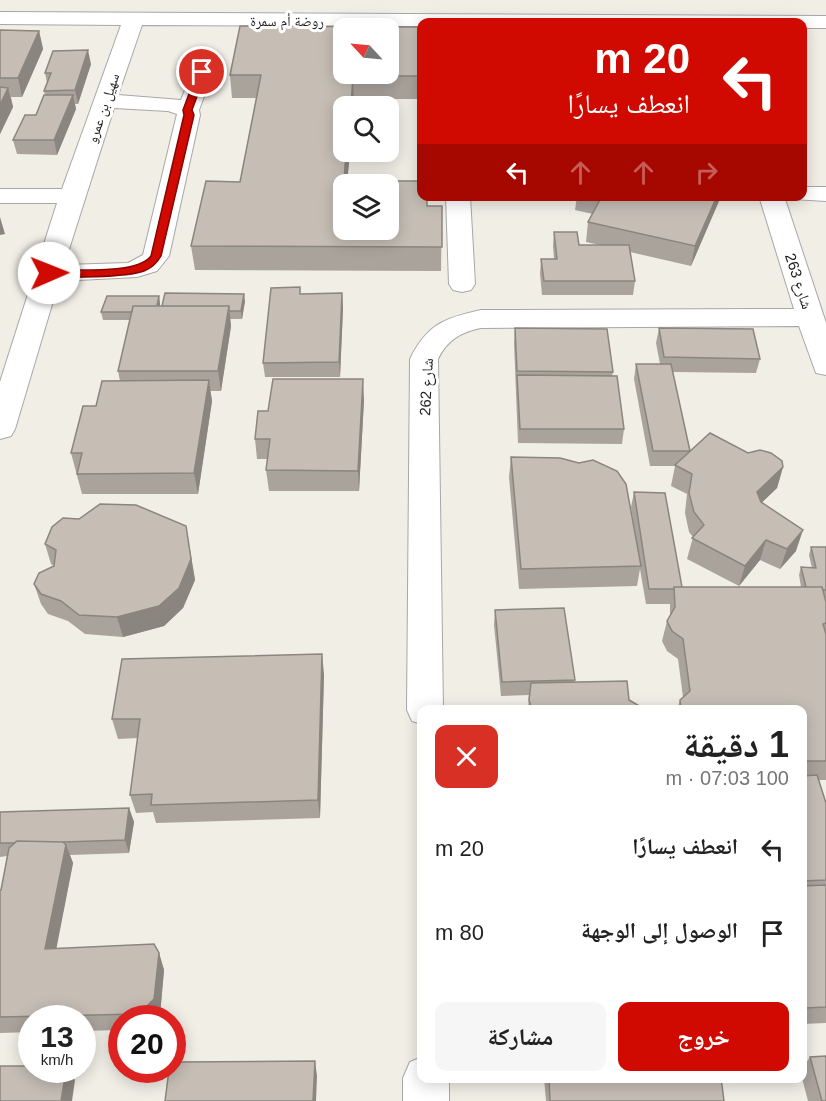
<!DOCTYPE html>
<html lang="ar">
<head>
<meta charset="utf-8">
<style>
  :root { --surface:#fff; --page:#f6f6f6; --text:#222; --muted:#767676; --accent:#d00a00 }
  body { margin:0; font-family:Helvetica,"Noto Naskh Arabic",sans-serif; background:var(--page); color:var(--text); direction:rtl; height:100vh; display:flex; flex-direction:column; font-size:22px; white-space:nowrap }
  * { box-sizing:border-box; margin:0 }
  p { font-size:20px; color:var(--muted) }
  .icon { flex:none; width:33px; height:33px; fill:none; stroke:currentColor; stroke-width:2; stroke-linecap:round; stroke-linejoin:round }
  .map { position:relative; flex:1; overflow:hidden; direction:ltr }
  .drawer { position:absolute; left:417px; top:705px; width:390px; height:378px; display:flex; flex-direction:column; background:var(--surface); border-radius:12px; box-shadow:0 3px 15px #0003; direction:rtl }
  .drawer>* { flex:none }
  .banner { position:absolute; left:417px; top:18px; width:390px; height:183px; border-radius:12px; box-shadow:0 3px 15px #0003; direction:rtl; background:#d00a00; color:#fff; overflow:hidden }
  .needle { width:39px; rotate:296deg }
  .fabs { position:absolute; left:333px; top:18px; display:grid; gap:12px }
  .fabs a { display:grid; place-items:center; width:66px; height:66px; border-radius:12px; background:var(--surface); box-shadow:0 3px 15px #0003; font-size:30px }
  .speed { position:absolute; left:18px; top:1005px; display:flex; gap:12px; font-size:30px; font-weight:700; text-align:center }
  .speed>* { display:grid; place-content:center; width:78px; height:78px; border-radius:50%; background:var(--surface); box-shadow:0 3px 15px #0003; line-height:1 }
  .speed small { font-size:15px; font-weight:400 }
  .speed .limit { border:9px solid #d22; background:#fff; color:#111 }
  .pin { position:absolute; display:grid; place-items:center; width:51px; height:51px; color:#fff; margin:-26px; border:3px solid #fff; border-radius:50%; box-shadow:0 2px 6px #0007 }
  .me { position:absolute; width:66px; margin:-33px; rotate:89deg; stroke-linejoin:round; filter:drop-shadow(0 0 4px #0008) }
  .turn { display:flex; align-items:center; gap:21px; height:126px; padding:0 18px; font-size:27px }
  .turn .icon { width:78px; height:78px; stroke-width:2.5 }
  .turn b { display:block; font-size:42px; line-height:51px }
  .lanes { display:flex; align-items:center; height:57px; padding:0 18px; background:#0003; justify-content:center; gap:30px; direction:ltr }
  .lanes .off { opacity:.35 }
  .round { display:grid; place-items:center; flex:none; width:63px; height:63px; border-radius:12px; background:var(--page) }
  .summary { display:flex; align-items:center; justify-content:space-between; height:102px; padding:0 18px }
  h1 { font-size:36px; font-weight:800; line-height:45px }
  .primary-button { display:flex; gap:12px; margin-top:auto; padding:12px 18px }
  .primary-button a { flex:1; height:69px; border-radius:12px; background:var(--accent); color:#fff; font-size:24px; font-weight:800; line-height:69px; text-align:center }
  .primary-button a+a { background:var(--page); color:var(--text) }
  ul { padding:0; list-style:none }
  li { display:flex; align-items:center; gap:18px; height:84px; padding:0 18px }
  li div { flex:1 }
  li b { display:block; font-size:22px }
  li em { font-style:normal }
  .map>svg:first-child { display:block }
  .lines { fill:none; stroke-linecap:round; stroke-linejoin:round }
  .minor-casing { stroke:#a7a7a7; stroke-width:2 }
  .minor { fill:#fff; fill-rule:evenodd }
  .wall { fill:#aaa39c }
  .shaded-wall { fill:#8b857f }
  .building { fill:#c6beb5; stroke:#8b857f; stroke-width:1.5; fill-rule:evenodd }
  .route { fill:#d00a00; stroke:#870600; stroke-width:1.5 }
  .labels { text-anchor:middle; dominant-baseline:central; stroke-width:6; stroke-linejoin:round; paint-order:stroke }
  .far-street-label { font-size:14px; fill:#202020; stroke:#fff }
  .street-label { font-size:15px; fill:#202020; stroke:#fff }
</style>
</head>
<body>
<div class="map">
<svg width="826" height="1101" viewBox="0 0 826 1101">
  <rect width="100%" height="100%" fill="#f1eee6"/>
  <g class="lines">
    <!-- minor casing -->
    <g class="minor-casing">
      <path id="minor" d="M 0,12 L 826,16 L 826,28 L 802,28 L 802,22 L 422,22 L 422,26 L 142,25 L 118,95 L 181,100 L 194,67 L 202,65 L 210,67 L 213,72 L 199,110 L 200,115 L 169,256 L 157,271 L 137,277 L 59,281 L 15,429 L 11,436 L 0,439 L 0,382 L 57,203 L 0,203 L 0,189 L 62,189 L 121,25 L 0,24 ZM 114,108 L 168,111 L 177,114 L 143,255 L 128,263 L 64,265 Z
        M 802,187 L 826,187 L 826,201 L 793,199 L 791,196 L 802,196 Z
        M 446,196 L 470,196 L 475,284 L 471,290 L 462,292 L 453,290 L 449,284 Z
        M 759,196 L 784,196 L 826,323 L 826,375 L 816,373 L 799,326 L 481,328 C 461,332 447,340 438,359 L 443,710 L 422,710 L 422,724 L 412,721 L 407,710 L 410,359 C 427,324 445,318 481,310 L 794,309 Z
        M 422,1057 L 422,1078 L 449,1078 L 449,1101 L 403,1101 L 403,1078 L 410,1062 Z"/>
    </g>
    <!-- minor -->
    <use href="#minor" class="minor"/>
  </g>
  <!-- wall -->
  <path class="wall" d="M 422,27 L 422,99 L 354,99 L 344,152 L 350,152 L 347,181 L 427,206 L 442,206 L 441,271 L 195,270 L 191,246 L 240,182 L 256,98 L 232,98 L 230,75 Z
    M 0,30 L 39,31 L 43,49 L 22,97 L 11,97 L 13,107 L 0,134 Z
    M 91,64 L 78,104 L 75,104 L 76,109 L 57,155 L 17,154 L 13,140 L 36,115 L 45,95 L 44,91 L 47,83 L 45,73 Z
    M 577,196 L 720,196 L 719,201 L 691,266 L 630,252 L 635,281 L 633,295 L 542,295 L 540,274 L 541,259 L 554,259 L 553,246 L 554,232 L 579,245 L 600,245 L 586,242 L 588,222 L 593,214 L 575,210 Z
    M 300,287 L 300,294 L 342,293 L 343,308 L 340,377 L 265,377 L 263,363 Z
    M 159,296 L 160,304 L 160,306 L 245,301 L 242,319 L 230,319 L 231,326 L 221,391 L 210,391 L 212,401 L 198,494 L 82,494 L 71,453 L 96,406 L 120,381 L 118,371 L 130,320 L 103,320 L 101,312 Z
    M 515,328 L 613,372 L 612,376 L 624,429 L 622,444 L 518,443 L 514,343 Z
    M 659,328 L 760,359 L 756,373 L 672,372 L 690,451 L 748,453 L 783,467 L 777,488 L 761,503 L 796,551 L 780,569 L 760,560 L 739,586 L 687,559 L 693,537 L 689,532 L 685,513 L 687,494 L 671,486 L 675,466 L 650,466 L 634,379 L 636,364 L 660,364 L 656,343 Z
    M 364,400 L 359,491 L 269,491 L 266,470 L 268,459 L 257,459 L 255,439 Z
    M 511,457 L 635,533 L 631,507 L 634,492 L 682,587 L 801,587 L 799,575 L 801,567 L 812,568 L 809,555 L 811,547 L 826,547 L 826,598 L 825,598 L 826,602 L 826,780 L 819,780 L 826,803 L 826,1023 L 802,1024 L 802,710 L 677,710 L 680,700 L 683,697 L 678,659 L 667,651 L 662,641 L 667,621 L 670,616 L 670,604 L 646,604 L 640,569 L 637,586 L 519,589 L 509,477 Z
    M 186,526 L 195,580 L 183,608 L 164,626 L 123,637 L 85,634 L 68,621 L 48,614 L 41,604 L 34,584 L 54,566 L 51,564 L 45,544 Z
    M 495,610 L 575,680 L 574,682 L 629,700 L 644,710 L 528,710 L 529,695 L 501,696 L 494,625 Z
    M 324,674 L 320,818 L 156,823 L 153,812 L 136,813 L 130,795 L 138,738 L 118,739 L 112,719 Z
    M 129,808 L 134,822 L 129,853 L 70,855 L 73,863 L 56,948 L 159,953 L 164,970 L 160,1015 L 156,1018 L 122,1018 L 122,1030 L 82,1031 L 82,1018 L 32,1018 L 32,1032 L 0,1033 L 0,890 L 1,890 L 7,856 L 0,857 L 0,812 Z
    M 810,1057 L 826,1101 L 808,1101 L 802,1078 L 802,1069 Z
    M 544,1078 L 721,1078 L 724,1101 L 546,1101 Z"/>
  <!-- shaded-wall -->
  <path class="shaded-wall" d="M 39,31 L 43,49 L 22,97 L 18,78 Z
    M 88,50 L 91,64 L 78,104 L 75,90 Z
    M 353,76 L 354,106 L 351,106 Z
    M 8,88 L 13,107 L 0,134 L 0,105 Z
    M 73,95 L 76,109 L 57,155 L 54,140 Z
    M 346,152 L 350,152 L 347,184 L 344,184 Z
    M 717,196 L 720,196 L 719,201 L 691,266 L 695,246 Z
    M 0,217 L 5,234 L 0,235 Z
    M 342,293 L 343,308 L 340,377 L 339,362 Z
    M 244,294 L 245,301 L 242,319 L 241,311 Z
    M 159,296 L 160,304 L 156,320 L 155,313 Z
    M 229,306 L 231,326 L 221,391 L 218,371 Z
    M 363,379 L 364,400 L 359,491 L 358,471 Z
    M 209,380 L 212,401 L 198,494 L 194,473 Z
    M 783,467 L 777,488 L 751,513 L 757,492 Z
    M 186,526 L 195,580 L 183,608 L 164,626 L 123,637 L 117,617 Z
    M 803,530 L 796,551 L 780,569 L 787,549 Z
    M 766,540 L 760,560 L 739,586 L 745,566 Z
    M 322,654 L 324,674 L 320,818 L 318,800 Z
    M 129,808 L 134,822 L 129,853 L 125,840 Z
    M 66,845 L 73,863 L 53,966 L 45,949 Z
    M 159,953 L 164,970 L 160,1015 L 156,1018 L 141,1018 L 139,1014 Z
    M 315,1061 L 317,1076 L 316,1101 L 313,1101 Z
    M 66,1070 L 69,1070 L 75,1080 L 72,1101 L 61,1101 Z"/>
  <!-- building -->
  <path class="building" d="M 240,26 L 422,27 L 422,76 L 353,76 L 351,106 L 344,106 L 344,152 L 346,152 L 344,181 L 422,181 L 422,196 L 427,196 L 427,206 L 442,206 L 442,247 L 191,246 L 206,181 L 240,182 L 261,75 L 230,75 ZM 344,28 L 388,28 L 388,74 L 344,74 ZM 344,184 L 388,184 L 388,230 L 344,230 Z
    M 0,30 L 39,31 L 18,78 L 0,78 Z
    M 88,50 L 75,90 L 44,91 L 51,73 L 45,73 L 53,51 Z
    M 0,87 L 8,88 L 0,105 Z
    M 44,95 L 73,95 L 54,140 L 13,140 L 25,115 L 36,115 Z
    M 602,196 L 717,196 L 695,246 L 588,222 Z
    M 554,232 L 577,232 L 579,245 L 629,245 L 635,281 L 544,281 L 541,259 L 557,259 Z
    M 300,287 L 300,294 L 342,293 L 339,362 L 263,363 L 271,288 Z
    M 165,293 L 244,294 L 241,311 L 229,311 L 229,306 L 162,306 Z
    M 107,296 L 159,296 L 157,306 L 133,306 L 132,312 L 101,312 Z
    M 133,306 L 229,306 L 218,371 L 118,371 Z
    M 515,328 L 607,329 L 613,372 L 517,371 Z
    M 659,328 L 753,329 L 760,359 L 664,357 Z
    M 636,364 L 671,364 L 690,451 L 653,451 Z
    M 517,375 L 617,376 L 624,429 L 520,429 Z
    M 273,379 L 363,379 L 358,471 L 266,470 L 270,439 L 255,439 L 258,411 L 268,411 Z
    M 209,380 L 194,473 L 77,474 L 82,453 L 71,453 L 83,406 L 96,406 L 102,381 Z
    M 710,433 L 748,453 L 760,450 L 771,453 L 782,461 L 783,467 L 757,492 L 761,502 L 803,530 L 787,549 L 766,540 L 745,566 L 692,538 L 704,525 L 694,512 L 689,493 L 692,474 L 675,465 Z
    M 511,457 L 560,458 L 579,463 L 593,460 L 617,471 L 626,484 L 641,566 L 521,569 Z
    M 634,492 L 665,493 L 682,587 L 674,587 L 674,589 L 649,589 Z
    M 100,504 L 136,505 L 186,526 L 191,559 L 179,588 L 159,606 L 117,617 L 79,615 L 61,601 L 41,594 L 34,584 L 39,573 L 54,566 L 56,550 L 45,544 L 52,527 L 63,518 L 79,519 Z
    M 811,547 L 826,547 L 826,590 L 823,590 L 822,587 L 806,587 L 801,567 L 816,568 Z
    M 674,587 L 822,587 L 826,602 L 826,623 L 823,624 L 826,634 L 826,761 L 802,761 L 802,710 L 681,710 L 680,700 L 690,691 L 683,639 L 672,631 L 667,621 L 675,607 Z
    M 564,608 L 575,680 L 502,682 L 495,610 Z
    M 322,654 L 318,800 L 151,805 L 152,794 L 130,795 L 140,719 L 112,719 L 122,659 Z
    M 627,681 L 629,700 L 643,708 L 644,710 L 532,710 L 529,700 L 531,683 Z
    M 817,775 L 826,803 L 826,880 L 802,881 L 802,776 Z
    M 129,808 L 125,840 L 63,842 L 17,841 L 14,843 L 0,843 L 0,812 Z
    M 17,841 L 63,842 L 66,845 L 45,949 L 154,944 L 159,953 L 154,999 L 139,1014 L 0,1017 L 0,890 L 1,890 L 9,848 Z
    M 826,885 L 826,1007 L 805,1008 L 802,998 L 802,886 Z
    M 826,1056 L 826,1101 L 822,1101 L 810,1057 Z
    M 315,1061 L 313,1101 L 165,1101 L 169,1070 L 172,1070 L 172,1062 Z
    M 0,1066 L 32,1066 L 32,1070 L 66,1070 L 61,1101 L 0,1101 Z
    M 549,1078 L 721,1078 L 724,1101 L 550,1101 Z"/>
  <!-- route -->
  <path class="route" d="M 202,69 L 206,72 L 192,110 L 194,115 L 161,256 C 157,263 152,268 144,271 C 128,277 62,279 45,275 L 43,273 L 49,270 C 72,269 137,275 151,256 L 184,115 L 183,110 L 197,72 Z"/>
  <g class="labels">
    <!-- far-street labels -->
    <g class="far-street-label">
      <text x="287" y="21">روضة أم سمرة</text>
      <text transform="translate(103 108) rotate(-71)">سهيل بن عمرو</text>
    </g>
    <!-- street labels -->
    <g class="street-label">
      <text transform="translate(799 281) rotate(72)">شارع 263</text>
      <text transform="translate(426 387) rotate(-87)">شارع 262</text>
    </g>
  </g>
</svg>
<div class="fabs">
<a><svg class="needle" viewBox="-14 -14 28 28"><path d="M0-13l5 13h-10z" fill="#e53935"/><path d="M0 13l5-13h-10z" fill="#767676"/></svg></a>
<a><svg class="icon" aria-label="search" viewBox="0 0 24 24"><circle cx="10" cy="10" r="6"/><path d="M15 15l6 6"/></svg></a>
<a><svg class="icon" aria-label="layers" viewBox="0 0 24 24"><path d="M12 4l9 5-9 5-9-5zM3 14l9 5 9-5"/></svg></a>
</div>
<div class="speed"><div>13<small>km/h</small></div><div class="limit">20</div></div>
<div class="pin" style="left:202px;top:72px;background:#d93025"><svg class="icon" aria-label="arrive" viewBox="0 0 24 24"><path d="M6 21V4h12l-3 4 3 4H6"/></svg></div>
<svg class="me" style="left:49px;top:273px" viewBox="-20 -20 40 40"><circle r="19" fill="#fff"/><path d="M0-13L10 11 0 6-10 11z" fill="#d00a00"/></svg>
<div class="banner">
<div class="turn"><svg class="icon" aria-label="left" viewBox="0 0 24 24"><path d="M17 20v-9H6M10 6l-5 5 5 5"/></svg><div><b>20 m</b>انعطف يسارًا</div></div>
<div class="lanes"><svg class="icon" aria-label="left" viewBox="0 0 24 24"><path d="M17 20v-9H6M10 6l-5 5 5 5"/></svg><svg class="icon off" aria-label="ahead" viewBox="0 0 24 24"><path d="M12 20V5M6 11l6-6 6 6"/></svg><svg class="icon off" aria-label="ahead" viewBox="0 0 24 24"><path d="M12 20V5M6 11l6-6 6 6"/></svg><svg class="icon off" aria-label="right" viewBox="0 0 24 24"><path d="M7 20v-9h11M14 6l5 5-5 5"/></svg></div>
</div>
<section class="drawer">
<div class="summary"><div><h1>1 دقيقة</h1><p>100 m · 07:03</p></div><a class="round" style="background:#d93025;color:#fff"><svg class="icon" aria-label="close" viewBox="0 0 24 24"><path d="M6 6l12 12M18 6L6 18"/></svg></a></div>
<ul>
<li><svg class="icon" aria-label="left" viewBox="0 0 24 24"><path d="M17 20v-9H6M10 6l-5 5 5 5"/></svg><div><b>انعطف يسارًا</b></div><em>20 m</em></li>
<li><svg class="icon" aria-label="arrive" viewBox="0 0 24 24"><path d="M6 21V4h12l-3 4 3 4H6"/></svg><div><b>الوصول إلى الوجهة</b></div><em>80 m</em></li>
</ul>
<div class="primary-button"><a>خروج</a><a>مشاركة</a></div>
</section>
</div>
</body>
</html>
